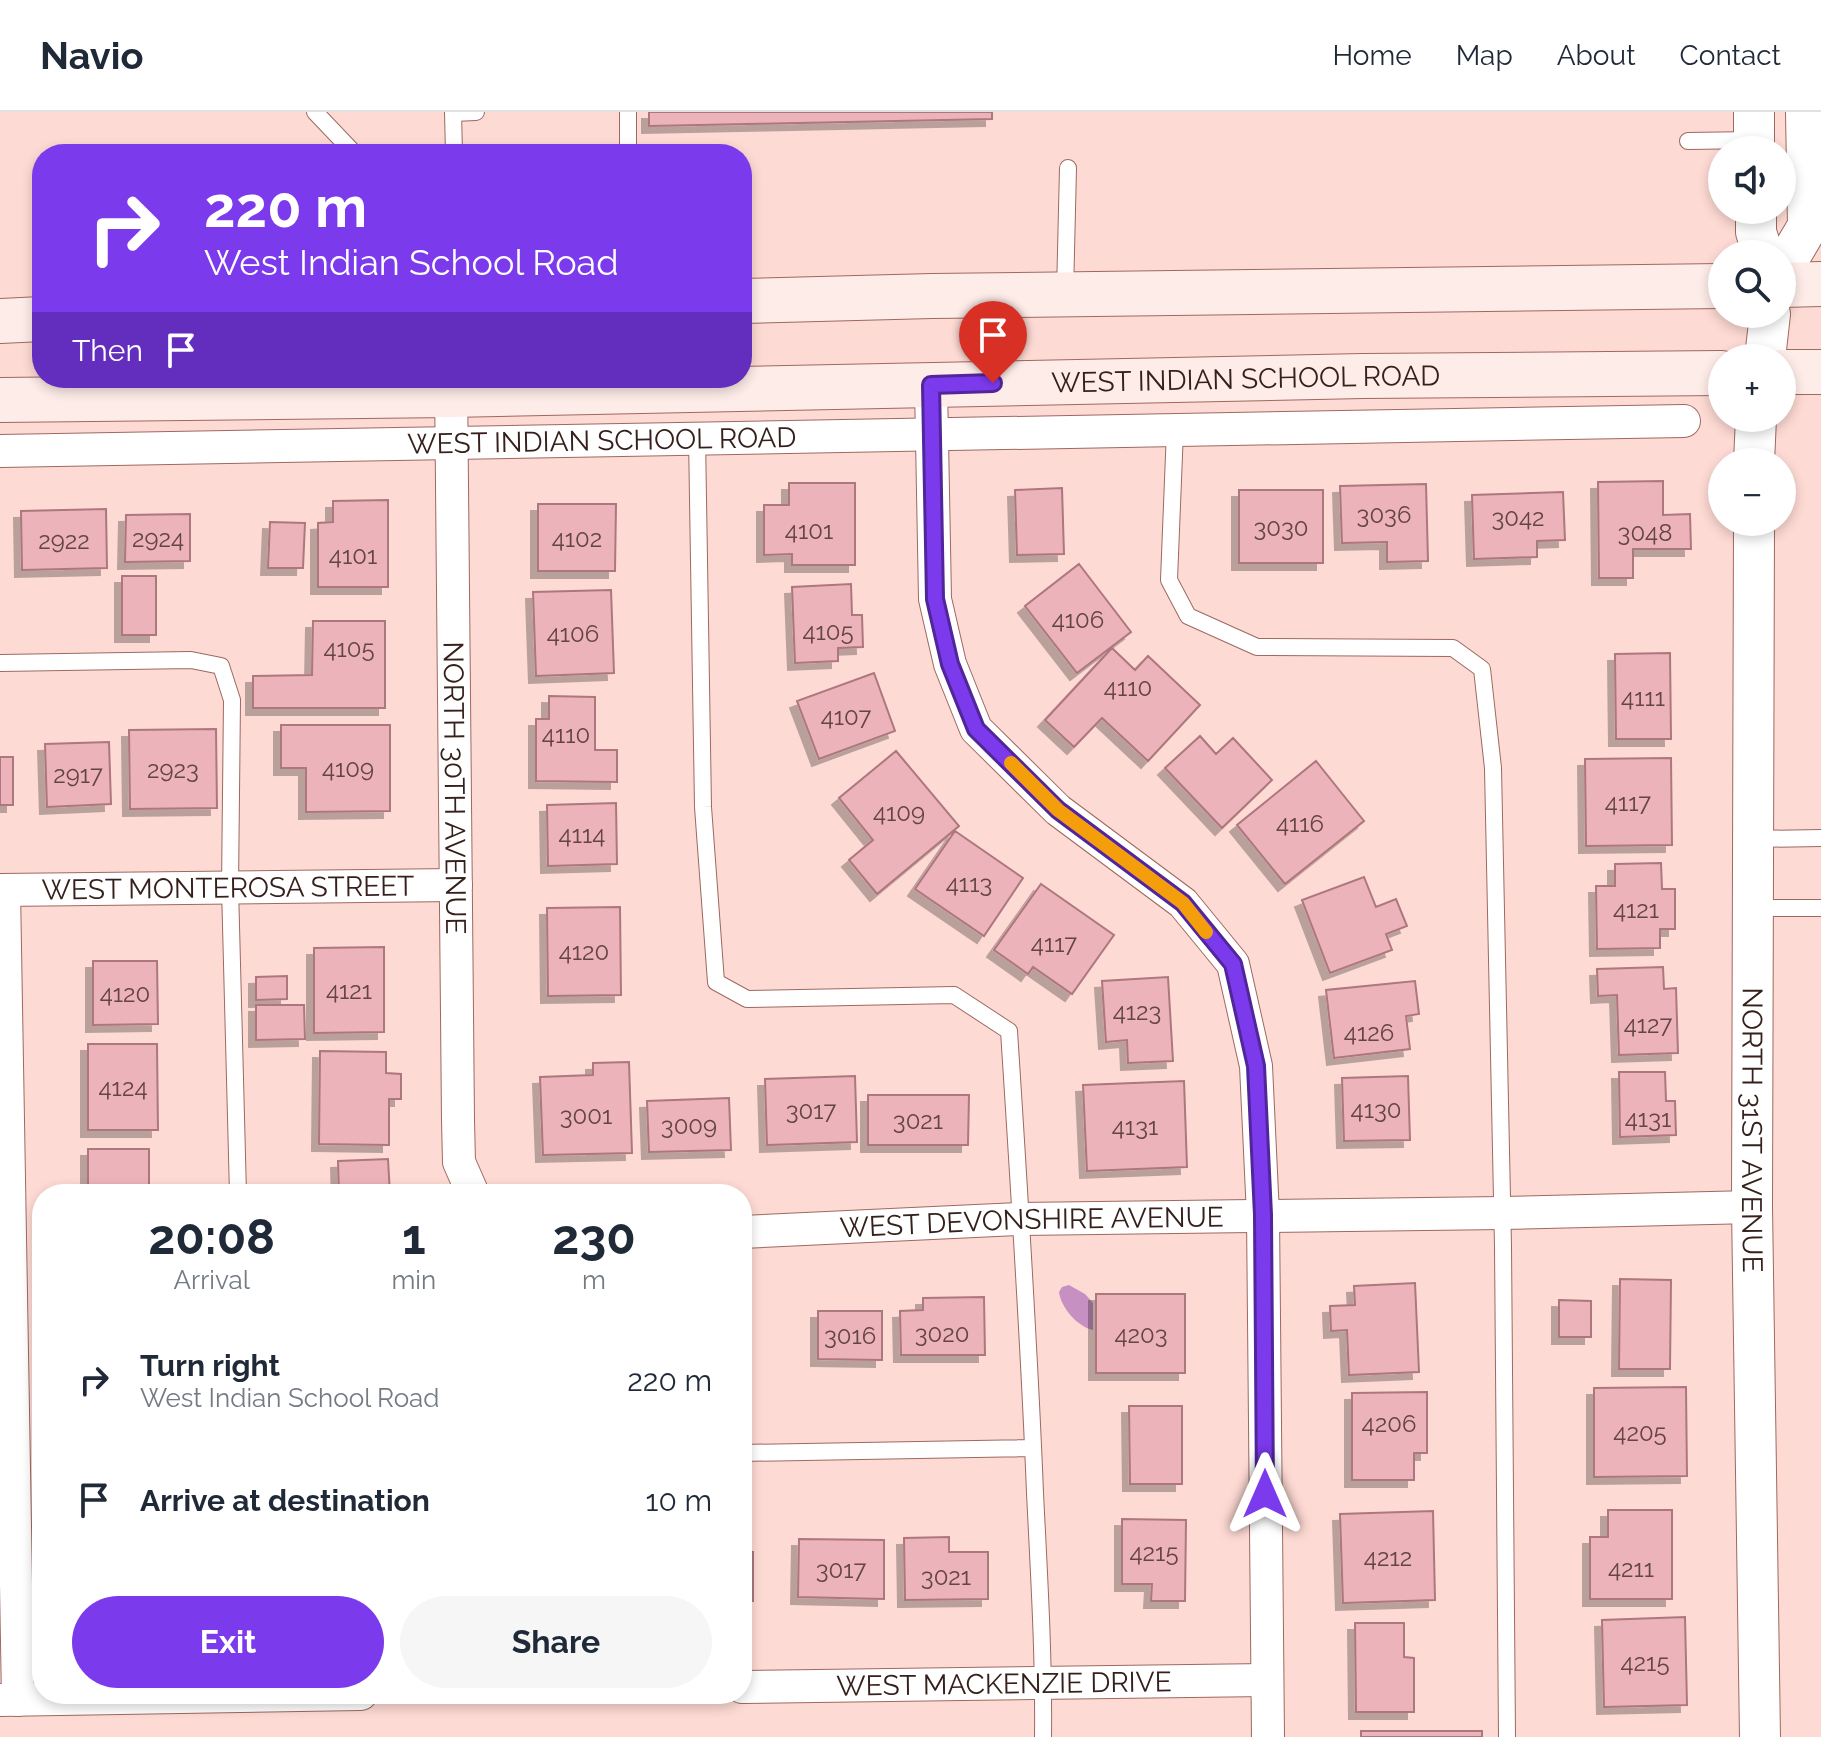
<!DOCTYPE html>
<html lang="en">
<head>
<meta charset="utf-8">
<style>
  :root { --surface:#fff; --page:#f6f6f7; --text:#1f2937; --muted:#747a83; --line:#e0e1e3; --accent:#7c3aed }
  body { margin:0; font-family:Raleway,sans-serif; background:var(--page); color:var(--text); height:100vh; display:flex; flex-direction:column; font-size:30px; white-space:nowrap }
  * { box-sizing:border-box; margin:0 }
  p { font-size:26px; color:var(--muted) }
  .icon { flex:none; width:44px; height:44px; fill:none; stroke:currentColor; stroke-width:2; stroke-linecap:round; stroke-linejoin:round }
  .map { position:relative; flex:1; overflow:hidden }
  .side { position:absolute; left:32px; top:1072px; width:720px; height:520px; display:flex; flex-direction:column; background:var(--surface); border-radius:32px; box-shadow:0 4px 12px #0003 }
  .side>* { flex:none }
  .hud { position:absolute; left:32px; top:32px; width:720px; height:244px; border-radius:32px; box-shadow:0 4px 12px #0003; background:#7c3aed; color:#fff; overflow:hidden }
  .fabs { position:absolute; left:1708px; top:24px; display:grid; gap:16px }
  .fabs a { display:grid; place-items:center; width:88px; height:88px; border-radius:50%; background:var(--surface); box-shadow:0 4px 12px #0003; font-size:40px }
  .pin { position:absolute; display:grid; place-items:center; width:68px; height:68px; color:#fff; margin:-82px -34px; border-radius:50% 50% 50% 0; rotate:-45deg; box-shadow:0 0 8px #0007 }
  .pin .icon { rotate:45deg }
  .me { position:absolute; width:88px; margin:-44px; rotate:0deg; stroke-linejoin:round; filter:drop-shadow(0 0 6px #0008) }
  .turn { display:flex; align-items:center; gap:28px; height:168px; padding:0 40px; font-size:36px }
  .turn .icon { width:104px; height:104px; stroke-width:2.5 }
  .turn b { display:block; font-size:56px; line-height:68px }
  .then { display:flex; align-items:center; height:76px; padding:0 40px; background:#0003; gap:16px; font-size:30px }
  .eta { display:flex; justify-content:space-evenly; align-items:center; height:136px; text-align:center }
  .eta b { font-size:48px; font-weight:700; line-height:56px }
  .action { display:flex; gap:16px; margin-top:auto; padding:16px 40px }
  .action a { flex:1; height:92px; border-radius:48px; background:var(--accent); color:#fff; font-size:32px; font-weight:700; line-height:92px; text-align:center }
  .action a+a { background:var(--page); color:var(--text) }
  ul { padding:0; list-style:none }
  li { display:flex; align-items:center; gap:24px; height:120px; padding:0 40px }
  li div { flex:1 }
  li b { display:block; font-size:30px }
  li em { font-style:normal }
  header { display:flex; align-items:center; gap:48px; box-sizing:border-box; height:112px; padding:0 40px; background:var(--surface); border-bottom:2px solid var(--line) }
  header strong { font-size:38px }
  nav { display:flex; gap:44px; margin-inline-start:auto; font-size:28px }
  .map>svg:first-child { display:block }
  .water { fill:#c790c2 }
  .building { fill:#edb3ba; stroke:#ad777e; stroke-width:2; filter:url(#shadow) }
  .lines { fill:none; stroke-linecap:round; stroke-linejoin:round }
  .service-casing { stroke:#9d6960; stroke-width:18 }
  .minor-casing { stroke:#9d6960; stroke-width:34 }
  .tertiary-casing { stroke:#9d6960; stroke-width:42 }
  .secondary-casing { stroke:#9d6960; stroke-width:46 }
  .service { stroke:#fff; stroke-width:16 }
  .minor { stroke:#fff; stroke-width:32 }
  .tertiary { stroke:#fff; stroke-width:40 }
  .secondary { stroke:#feece8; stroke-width:44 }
  .route-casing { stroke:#51269a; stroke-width:20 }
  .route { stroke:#7c3aed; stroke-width:14 }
  .slow { stroke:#f59e0b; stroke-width:14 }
  .labels { text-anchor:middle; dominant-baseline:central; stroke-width:7; stroke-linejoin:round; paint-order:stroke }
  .number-label { font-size:24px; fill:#634544 }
  .street-label { font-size:28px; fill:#35201c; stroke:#fedad4 }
</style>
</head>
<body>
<header>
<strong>Navio</strong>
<nav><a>Home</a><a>Map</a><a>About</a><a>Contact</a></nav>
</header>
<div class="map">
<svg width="1821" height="1625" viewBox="0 0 1821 1625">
  <defs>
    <filter id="shadow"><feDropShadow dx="-7" dy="7" stdDeviation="0" flood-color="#0004"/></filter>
  </defs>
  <rect width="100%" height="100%" fill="#fedad4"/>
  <!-- water -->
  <path class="water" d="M 1069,1173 L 1085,1182 L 1093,1191 L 1093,1218 C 1078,1215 1061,1196 1059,1180 L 1062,1175 Z"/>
  <!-- building -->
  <path class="building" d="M 649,0 L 992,0 L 992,7 L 649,14 Z
    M 1663,369 L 1663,403 L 1690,402 L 1691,437 L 1633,437 L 1633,466 L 1599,466 L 1598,370 Z
    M 789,371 L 855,371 L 855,453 L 792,453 L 792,442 L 764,443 L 764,393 L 789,393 Z
    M 1426,372 L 1428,449 L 1387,450 L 1387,430 L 1342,431 L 1340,374 Z
    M 1062,376 L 1064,442 L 1017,443 L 1015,378 Z
    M 1239,378 L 1323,378 L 1323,451 L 1239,451 Z
    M 1563,380 L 1565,428 L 1537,429 L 1537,445 L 1474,447 L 1472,383 Z
    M 388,388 L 388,475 L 318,475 L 318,411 L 333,410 L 333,389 Z
    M 538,392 L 616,392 L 615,459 L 538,459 Z
    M 106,397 L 107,456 L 22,458 L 21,399 Z
    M 190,402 L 190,449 L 125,450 L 126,403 Z
    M 270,410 L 305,411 L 303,456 L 268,456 Z
    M 1079,452 L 1131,520 L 1077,561 L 1025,494 Z
    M 122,464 L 156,464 L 156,523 L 122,523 Z
    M 851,472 L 852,503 L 862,503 L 863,535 L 838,536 L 838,549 L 795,551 L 792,475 Z
    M 611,478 L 614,561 L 536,564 L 533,480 Z
    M 313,509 L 385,509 L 385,596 L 253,596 L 253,564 L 312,563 Z
    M 1112,536 L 1135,558 L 1148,544 L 1200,593 L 1148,649 L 1102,606 L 1074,635 L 1045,608 Z
    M 1670,541 L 1671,627 L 1616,627 L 1615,542 Z
    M 874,561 L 895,619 L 819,647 L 797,589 Z
    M 549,584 L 595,585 L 595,638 L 617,638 L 617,670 L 536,669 L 536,607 L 549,607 Z
    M 281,613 L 390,613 L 390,699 L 306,700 L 306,656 L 281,656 Z
    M 216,617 L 217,696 L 130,697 L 129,618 Z
    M 1200,624 L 1216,642 L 1233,626 L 1272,668 L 1222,716 L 1165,656 Z
    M 109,630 L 111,692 L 47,695 L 45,632 Z
    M 896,639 L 959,714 L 877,782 L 849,748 L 873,728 L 839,686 Z
    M 0,645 L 13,645 L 13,693 L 0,693 Z
    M 1671,646 L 1672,733 L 1586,734 L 1585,647 Z
    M 1316,649 L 1364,709 L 1285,772 L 1237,713 Z
    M 616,691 L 617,752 L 548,754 L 547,693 Z
    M 955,719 L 1023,766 L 984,824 L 915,777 Z
    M 1661,751 L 1662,777 L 1675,777 L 1675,817 L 1660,817 L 1660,836 L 1597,837 L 1596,774 L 1615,774 L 1615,752 Z
    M 1364,765 L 1376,795 L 1396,787 L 1407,814 L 1386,822 L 1392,838 L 1330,861 L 1302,788 Z
    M 1041,772 L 1114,823 L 1072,882 L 1033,855 L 1028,862 L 994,838 Z
    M 620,795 L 621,883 L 548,884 L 547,796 Z
    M 384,835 L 384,920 L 314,921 L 314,836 Z
    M 93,849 L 157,849 L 158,912 L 93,913 Z
    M 1663,855 L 1664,877 L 1676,876 L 1678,941 L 1619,943 L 1617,883 L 1598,884 L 1597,857 Z
    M 287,864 L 287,887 L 256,888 L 256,865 Z
    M 1168,865 L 1173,949 L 1128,951 L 1127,928 L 1106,930 L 1102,869 Z
    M 1415,869 L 1419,902 L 1406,904 L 1410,937 L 1334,946 L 1326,878 Z
    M 256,893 L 304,893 L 305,927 L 256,928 Z
    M 88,932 L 157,932 L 158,1018 L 88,1018 Z
    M 320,939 L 386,940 L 386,961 L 401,962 L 401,987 L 389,987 L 389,1033 L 319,1032 Z
    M 629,950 L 632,1041 L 543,1043 L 540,965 L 593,963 L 593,951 Z
    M 1619,960 L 1665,960 L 1666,989 L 1675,989 L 1676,1023 L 1620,1025 Z
    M 855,964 L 857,1030 L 767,1033 L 765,967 Z
    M 1408,964 L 1410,1028 L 1344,1029 L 1342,966 Z
    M 1184,969 L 1187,1055 L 1087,1059 L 1083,973 Z
    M 868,983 L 969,983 L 968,1033 L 868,1033 Z
    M 729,986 L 731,1038 L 649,1040 L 647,989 Z
    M 88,1037 L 149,1037 L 149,1082 L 88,1082 Z
    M 388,1047 L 390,1082 L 339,1082 L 338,1049 Z
    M 1620,1167 L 1671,1168 L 1670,1257 L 1619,1257 Z
    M 1415,1171 L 1419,1260 L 1349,1263 L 1347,1218 L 1331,1219 L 1330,1194 L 1355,1193 L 1354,1174 Z
    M 1096,1182 L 1185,1182 L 1185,1261 L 1096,1261 Z
    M 984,1185 L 985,1243 L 901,1243 L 900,1199 L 923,1198 L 923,1186 Z
    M 1559,1188 L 1591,1189 L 1591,1225 L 1559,1225 Z
    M 818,1199 L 882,1199 L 882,1248 L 818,1247 Z
    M 742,1204 L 750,1204 L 749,1302 L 742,1302 Z
    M 1686,1275 L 1687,1364 L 1594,1365 L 1594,1276 Z
    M 1427,1280 L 1427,1341 L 1414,1341 L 1414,1368 L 1352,1368 L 1352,1281 Z
    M 1129,1294 L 1182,1294 L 1182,1372 L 1130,1372 Z
    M 1608,1398 L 1672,1398 L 1672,1487 L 1590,1487 L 1590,1425 L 1608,1425 Z
    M 1433,1399 L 1435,1488 L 1343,1491 L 1340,1402 Z
    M 1122,1407 L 1186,1408 L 1185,1489 L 1151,1489 L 1152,1472 L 1122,1472 Z
    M 949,1425 L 949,1440 L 988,1440 L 988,1487 L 905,1488 L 904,1426 Z
    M 799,1427 L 884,1428 L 884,1487 L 798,1485 Z
    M 742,1440 L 753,1440 L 753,1489 L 742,1489 Z
    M 1685,1505 L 1687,1593 L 1604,1595 L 1602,1508 Z
    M 1355,1511 L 1404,1511 L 1404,1545 L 1414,1546 L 1414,1600 L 1356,1600 Z
    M 1361,1619 L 1482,1619 L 1482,1625 L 1361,1625 Z"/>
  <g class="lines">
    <!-- service casing -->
    <g class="service-casing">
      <path id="service" d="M 315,0 L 355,42
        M 453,0 L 454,42
        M 628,0 L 628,42
        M 453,1 L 476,0
        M 1688,29 L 1754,28
        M 1065,181 L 1068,56
        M 1175,318 L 1169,468 L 1188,504 L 1257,535 L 1453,536 L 1482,557 L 1493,656 L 1503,1134 L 1507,1625
        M 697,325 L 703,695 L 716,870 L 747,887 L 954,883 L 1009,919 C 1019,1073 1029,1227 1035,1381 C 1039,1462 1044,1544 1043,1625
        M 0,551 L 191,548 L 221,554 L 232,588 L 230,775 L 238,1082
        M 1754,727 L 1821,726
        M 1754,796 L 1821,796
        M 742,1341 L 1033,1336"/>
    </g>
    <!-- minor casing -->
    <g class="minor-casing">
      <g id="minor">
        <path id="s1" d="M 451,266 L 458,1008 L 459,1050 L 473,1082"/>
        <path d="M 931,273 L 935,487 L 950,552 L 976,617 L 1058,698 L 1183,791 L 1233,852 L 1256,954 L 1263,1103 L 1268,1625"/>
        <path id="s2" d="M 0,339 L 1684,309"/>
        <path id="s3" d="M 0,778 L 456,773"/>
        <path d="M 4,778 L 18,1588"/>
        <path id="s4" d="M 742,1120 L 1020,1107 L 1503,1101 L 1752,1095"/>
        <path id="s5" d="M 742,1575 L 1267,1568"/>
        <path d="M 0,1588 L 361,1582"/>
      </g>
    </g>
    <!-- tertiary casing -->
    <g class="tertiary-casing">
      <g id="tertiary">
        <path d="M 1754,0 L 1754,38"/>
        <path d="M 1756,98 L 1756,120 L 1763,142"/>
        <path d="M 1782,158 L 1808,114 L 1806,0"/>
        <path d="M 1765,246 L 1770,202"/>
        <path d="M 1754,350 L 1756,306"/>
        <path id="s6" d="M 1754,410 L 1752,1095 L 1760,1625"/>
      </g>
    </g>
    <!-- secondary casing -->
    <g class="secondary-casing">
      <g id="secondary">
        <path d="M 1782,173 L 1821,172"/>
        <path d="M 742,189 L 932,184 L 1722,174"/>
        <path d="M 0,209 L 42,207"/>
        <path d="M 1782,260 L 1821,260"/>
        <path id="s7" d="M 0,288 L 451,283 L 1363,264 L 1722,261"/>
      </g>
    </g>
    <!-- service -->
    <use href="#service" class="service"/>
    <!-- minor -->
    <use href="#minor" class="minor"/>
    <!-- tertiary -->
    <use href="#tertiary" class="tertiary"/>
    <!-- secondary -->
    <use href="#secondary" class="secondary"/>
  </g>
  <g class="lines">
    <!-- route casing -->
    <g class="route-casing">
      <path id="route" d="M 993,271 L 931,273 L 935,487 L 950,552 L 976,617 L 1058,698 L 1183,791 L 1233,852 L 1256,954 L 1263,1103 L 1265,1382"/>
    </g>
    <!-- route -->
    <use href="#route" class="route"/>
    <!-- slow -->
    <path class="slow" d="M 1011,651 L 1058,698 L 1183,791 L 1206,820"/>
  </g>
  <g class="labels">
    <!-- number labels -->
    <g class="number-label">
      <text x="1384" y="402">3036</text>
      <text x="1518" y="405">3042</text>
      <text x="1281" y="415">3030</text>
      <text x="809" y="418">4101</text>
      <text x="1645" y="420">3048</text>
      <text x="158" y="426">2924</text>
      <text x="577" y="426">4102</text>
      <text x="64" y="428">2922</text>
      <text x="353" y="443">4101</text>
      <text x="1078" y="507">4106</text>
      <text x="828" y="519">4105</text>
      <text x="573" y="521">4106</text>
      <text x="349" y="536">4105</text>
      <text x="1128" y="575">4110</text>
      <text x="1643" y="585">4111</text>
      <text x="846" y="604">4107</text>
      <text x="566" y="622">4110</text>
      <text x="348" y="656">4109</text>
      <text x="173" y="657">2923</text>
      <text x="78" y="662">2917</text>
      <text x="1628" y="690">4117</text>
      <text x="899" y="700">4109</text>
      <text x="1300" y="711">4116</text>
      <text x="582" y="722">4114</text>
      <text x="969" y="771">4113</text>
      <text x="1636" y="797">4121</text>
      <text x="1054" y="831">4117</text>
      <text x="584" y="839">4120</text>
      <text x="349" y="878">4121</text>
      <text x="125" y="881">4120</text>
      <text x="1137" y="899">4123</text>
      <text x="1648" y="912">4127</text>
      <text x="1369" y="920">4126</text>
      <text x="123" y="975">4124</text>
      <text x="1376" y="997">4130</text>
      <text x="811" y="998">3017</text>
      <text x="586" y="1003">3001</text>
      <text x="1648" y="1006">4131</text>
      <text x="918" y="1008">3021</text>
      <text x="689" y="1013">3009</text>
      <text x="1135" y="1014">4131</text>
      <text x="942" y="1221">3020</text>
      <text x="1141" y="1222">4203</text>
      <text x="850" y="1223">3016</text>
      <text x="1389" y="1311">4206</text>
      <text x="1640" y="1320">4205</text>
      <text x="1154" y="1440">4215</text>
      <text x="1388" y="1445">4212</text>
      <text x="1631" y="1456">4211</text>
      <text x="841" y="1457">3017</text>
      <text x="946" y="1464">3021</text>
      <text x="1645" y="1550">4215</text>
    </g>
    <!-- street labels -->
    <g class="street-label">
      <text stroke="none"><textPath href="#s7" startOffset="1246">WEST INDIAN SCHOOL ROAD</textPath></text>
      <text stroke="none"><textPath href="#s2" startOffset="602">WEST INDIAN SCHOOL ROAD</textPath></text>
      <text stroke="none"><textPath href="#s1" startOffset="410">NORTH 30TH AVENUE</textPath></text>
      <text stroke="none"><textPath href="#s3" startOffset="228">WEST MONTEROSA STREET</textPath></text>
      <text stroke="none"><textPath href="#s6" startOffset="608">NORTH 31ST AVENUE</textPath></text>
      <text stroke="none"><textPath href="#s4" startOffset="290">WEST DEVONSHIRE AVENUE</textPath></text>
      <text stroke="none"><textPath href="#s5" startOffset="262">WEST MACKENZIE DRIVE</textPath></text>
    </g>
  </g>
</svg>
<div class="fabs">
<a><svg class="icon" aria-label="sound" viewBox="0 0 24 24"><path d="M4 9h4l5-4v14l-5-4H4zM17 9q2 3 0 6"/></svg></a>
<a><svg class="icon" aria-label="search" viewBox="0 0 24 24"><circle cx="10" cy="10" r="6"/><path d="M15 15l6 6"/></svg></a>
<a>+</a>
<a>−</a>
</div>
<div class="pin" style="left:993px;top:271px;background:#d93025"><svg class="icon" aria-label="arrive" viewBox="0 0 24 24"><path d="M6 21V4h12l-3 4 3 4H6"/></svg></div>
<svg class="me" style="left:1265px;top:1382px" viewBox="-20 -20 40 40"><path d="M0-17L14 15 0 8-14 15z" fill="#7c3aed" stroke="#fff" stroke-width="4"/></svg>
<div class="hud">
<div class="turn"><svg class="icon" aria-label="right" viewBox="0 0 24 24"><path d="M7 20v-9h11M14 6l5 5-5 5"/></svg><div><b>220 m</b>West Indian School Road</div></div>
<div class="then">Then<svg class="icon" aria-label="arrive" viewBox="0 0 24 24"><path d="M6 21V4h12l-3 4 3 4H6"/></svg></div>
</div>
<section class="side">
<div class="eta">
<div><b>20:08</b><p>Arrival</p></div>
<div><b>1</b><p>min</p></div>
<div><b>230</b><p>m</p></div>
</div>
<ul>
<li><svg class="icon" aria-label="right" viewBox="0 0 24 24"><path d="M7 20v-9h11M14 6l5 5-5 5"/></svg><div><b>Turn right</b><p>West Indian School Road</p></div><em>220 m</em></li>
<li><svg class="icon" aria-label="arrive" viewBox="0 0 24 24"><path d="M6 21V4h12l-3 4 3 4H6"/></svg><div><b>Arrive at destination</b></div><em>10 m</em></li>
</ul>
<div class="action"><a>Exit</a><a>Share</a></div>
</section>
</div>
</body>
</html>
